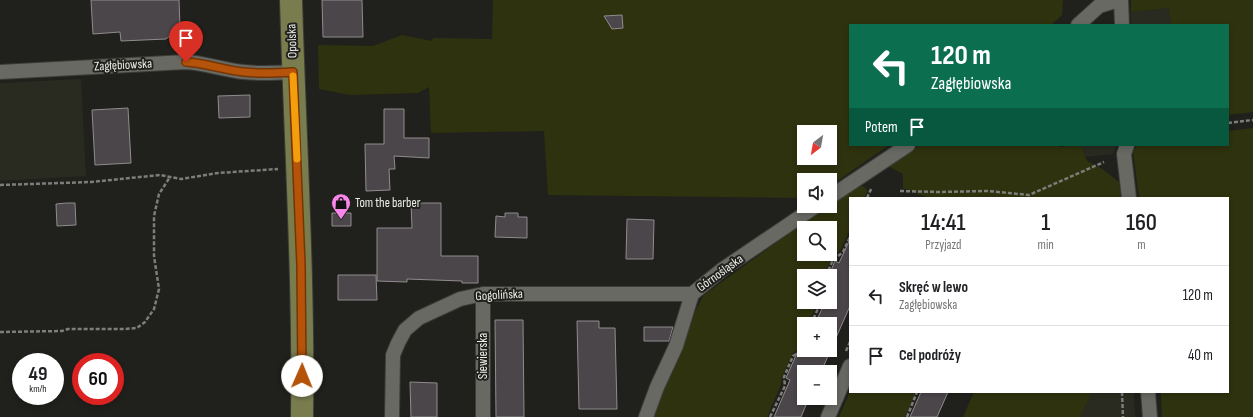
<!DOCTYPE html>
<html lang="pl">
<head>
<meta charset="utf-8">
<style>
  :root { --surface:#fff; --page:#f2f2f2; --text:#202124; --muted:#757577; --line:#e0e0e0 }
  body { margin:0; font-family:"Sofia Sans Condensed",sans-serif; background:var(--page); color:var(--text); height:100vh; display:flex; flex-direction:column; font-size:15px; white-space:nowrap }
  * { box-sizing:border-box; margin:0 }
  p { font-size:13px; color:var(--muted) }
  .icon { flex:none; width:22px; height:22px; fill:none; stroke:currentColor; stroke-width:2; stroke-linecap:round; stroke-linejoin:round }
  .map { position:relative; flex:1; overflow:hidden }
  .panel { position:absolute; left:849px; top:197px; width:380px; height:196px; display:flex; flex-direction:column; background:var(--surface); border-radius:0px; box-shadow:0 2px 6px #0003 }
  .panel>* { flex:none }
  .guide { position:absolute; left:849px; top:24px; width:380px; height:122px; border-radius:0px; box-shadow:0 2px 6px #0003; background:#0b6e4f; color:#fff; overflow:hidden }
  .needle { width:26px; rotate:211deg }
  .controls { position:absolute; left:797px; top:125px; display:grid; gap:8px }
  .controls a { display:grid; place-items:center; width:40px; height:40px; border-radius:0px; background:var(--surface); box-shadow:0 2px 6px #0003; font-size:20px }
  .speed { position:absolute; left:12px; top:353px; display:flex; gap:8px; font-size:20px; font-weight:700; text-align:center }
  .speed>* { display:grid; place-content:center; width:52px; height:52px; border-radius:50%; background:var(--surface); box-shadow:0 2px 6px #0003; line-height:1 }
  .speed small { font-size:10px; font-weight:400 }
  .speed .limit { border:6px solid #d22; background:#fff; color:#111 }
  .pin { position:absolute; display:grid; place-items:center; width:34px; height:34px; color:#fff; margin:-41px -17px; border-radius:50% 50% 50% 0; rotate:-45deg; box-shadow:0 0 4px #0007 }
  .pin .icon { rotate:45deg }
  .me { position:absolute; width:44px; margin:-22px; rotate:1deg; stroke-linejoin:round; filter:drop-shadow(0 0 3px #0008) }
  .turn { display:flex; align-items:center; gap:14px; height:84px; padding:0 16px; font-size:18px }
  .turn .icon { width:52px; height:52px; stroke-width:2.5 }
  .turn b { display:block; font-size:28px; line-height:34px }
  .then { display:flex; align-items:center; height:38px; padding:0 16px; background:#0003; gap:8px; font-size:15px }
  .eta { display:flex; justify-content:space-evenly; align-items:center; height:68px; text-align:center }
  .eta b { font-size:24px; font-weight:600; line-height:28px }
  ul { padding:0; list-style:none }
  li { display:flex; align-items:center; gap:12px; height:60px; padding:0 16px; border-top:1px solid var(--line) }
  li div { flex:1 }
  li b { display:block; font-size:15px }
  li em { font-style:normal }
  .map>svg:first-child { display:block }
  .built { fill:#2a2b20 }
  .green { fill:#2f320e; fill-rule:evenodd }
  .building { fill:#4b464a; stroke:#918b8f }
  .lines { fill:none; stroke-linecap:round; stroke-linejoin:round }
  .minor-casing { stroke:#3c3d39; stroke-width:16 }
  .primary-casing { stroke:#3c3d39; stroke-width:24 }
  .path { stroke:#7d7e7a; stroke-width:2.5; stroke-dasharray:4 2; stroke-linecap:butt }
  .minor { stroke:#686963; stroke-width:14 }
  .primary { stroke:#797d4e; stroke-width:22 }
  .route-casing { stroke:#753606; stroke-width:10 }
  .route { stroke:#b45309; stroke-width:7 }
  .slow { stroke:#f59e0b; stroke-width:7 }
  .labels { text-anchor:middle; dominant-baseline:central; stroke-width:4; stroke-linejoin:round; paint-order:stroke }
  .street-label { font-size:13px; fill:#edeeea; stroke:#20211c }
  .poi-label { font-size:13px; fill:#edeeea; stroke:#20211c; text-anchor:start }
</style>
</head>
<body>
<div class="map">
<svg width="1253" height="417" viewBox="0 0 1253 417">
  <rect width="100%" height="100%" fill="#20211c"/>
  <!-- built -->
  <path class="built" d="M 1169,8 L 1171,25 L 1131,25 L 1131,12 Z
    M 81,79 L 86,176 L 0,181 L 0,83 Z
    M 1080,145 L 1117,145 L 1113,154 L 1085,157 Z
    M 1092,392 L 1134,392 L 1135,417 L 1080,417 Z"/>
  <!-- green -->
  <path class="green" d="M 493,0 L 1063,0 L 1062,15 L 1051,25 L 850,25 L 850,145 L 889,145 L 830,186 L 830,180 L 804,180 L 804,198 L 548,195 L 544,131 L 431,133 L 429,87 L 418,93 L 350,95 L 319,89 L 318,45 L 373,46 L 402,35 L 432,41 L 433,38 L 492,39 ZM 804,132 L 830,132 L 830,158 L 804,158 Z
    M 1131,0 L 1253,0 L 1253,112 L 1228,115 L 1228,25 L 1171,25 L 1169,8 L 1131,12 Z
    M 1253,128 L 1253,417 L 1162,417 L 1161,392 L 1228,392 L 1228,198 L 1139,198 L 1133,151 L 1138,145 L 1228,145 L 1228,131 Z
    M 920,145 L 1059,145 L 1059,147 L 1080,145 L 1087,161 L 1101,168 L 1119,182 L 1121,198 L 928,198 L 903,188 L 903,174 L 886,165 Z
    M 862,186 L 866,188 L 867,192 L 864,198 L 850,198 L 850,229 L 841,249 L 832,257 L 824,276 L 804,276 L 804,302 L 818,302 L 808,324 L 804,324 L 804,334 L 797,350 L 793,353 L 782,377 L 781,385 L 767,417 L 652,417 L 694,313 L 704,295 L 827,206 L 830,206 L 830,204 L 858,187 ZM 804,228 L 830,228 L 830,254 L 804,254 Z
    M 850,392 L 916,392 L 905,417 L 839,417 Z
    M 974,392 L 1092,392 L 1080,417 L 963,417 Z"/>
  <!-- building -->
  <path class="building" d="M 91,0 L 179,0 L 180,27 L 166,39 L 121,41 L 120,32 L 93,34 Z
    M 322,0 L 362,0 L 363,37 L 323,37 Z
    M 622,15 L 623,28 L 612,29 L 604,16 Z
    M 250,95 L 250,117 L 219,118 L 218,96 Z
    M 128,108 L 131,163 L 95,165 L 92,110 Z
    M 384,109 L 404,109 L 404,138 L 429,138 L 429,158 L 394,156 L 395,169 L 389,169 L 390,190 L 366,191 L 365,144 L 384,144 Z
    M 66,203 L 75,203 L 76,225 L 57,226 L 56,204 Z
    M 411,203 L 441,203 L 441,256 L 478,256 L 478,283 L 462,283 L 462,281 L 407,279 L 407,282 L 377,281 L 377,228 L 412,228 Z
    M 332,213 L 351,213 L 351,226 L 332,226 Z
    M 505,213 L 518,213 L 518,217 L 527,217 L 527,238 L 495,237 L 496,216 L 505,217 Z
    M 627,219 L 654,220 L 653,259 L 626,259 Z
    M 850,239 L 850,306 L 821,372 L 804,372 L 804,398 L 809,398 L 801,417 L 774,417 L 790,380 L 786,378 L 804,337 L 804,350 L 830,350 L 830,324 L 815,324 L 825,302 L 830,302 L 830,273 L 835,261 L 839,263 Z
    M 338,275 L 376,275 L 377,300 L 338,300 Z
    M 495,320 L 523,320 L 524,417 L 496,417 Z
    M 577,321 L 599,321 L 599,328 L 615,328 L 617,409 L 579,409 Z
    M 644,327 L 673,327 L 669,341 L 644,341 Z
    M 410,382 L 437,383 L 437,417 L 411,417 Z
    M 921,392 L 948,392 L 937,417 L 910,417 Z"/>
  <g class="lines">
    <!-- minor casing -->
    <g class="minor-casing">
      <path id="minor" d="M 1121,0 L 1122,25
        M 1078,25 L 1099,6 L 1118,0
        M 0,72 L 186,62 C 205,63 224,70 244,72 C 260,74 276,73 293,72
        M 1127,145 L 1124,154 L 1129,198
        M 830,197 L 908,145
        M 483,294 L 483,417
        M 1148,392 L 1150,417
        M 392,417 L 393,355 L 398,343 L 405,330 L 419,318 L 460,299 L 483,294 L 692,294
        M 646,417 L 657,387 L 676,346 L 692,294 L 723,269 L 816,206
        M 828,417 L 850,366"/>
    </g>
    <!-- primary casing -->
    <g class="primary-casing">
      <path id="primary" d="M 291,0 C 295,139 304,278 302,417"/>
    </g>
    <!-- path -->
    <path class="path" d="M 1228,123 L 1253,120
      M 0,185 L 91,182 L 160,175 L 181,179 L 218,173 L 278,169
      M 900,191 L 939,192 L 988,191 L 1029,195 L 1104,162
      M 867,198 L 872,187
      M 826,276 L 833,260 L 843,252 L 850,237
      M 811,324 L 821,302
      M 0,332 L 62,331 L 68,329 L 125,329 L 137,328 L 145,322 L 154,309 L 159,289 L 154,256 L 154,216 L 159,194 L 170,177
      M 846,351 L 850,342
      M 1122,392 L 1123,417
      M 770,417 L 785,386 L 784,377 L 793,356 L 798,353 L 804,340
      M 907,417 L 917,392"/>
    <!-- minor -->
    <use href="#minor" class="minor"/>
    <!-- primary -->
    <use href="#primary" class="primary"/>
  </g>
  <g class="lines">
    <!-- route casing -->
    <g class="route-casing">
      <path id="route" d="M 186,62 C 205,63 224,70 244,72 C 260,74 276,73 293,72 L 301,265 L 302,376"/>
    </g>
    <!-- route -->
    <use href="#route" class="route"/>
    <!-- slow -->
    <path class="slow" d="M 293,76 L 297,159"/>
  </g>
  <!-- icons -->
  <defs>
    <g id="shop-pin" transform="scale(1)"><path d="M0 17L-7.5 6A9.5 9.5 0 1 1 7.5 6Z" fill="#f987e9" stroke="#20211c"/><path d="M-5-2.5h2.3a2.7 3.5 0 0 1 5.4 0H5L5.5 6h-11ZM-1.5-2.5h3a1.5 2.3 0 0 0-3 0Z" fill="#111"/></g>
  </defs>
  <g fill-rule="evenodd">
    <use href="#shop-pin" x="341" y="203"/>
  </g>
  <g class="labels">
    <!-- street labels -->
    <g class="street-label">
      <text transform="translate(292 41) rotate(-92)">Opolska</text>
      <text transform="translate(123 65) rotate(-3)">Zagłębiowska</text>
      <text transform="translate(720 273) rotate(-36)">Górnośląska</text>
      <text transform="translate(499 295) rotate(-3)">Gogolińska</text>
      <text transform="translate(483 356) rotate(-90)">Siewierska</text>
    </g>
    <!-- poi labels -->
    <g class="poi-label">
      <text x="355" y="203">Tom the barber</text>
    </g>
  </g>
</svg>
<div class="controls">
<a><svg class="needle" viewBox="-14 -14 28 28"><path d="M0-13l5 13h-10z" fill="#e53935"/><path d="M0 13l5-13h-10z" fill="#757577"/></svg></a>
<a><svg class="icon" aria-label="sound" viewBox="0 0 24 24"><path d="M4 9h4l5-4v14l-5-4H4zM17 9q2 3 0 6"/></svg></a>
<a><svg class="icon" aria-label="search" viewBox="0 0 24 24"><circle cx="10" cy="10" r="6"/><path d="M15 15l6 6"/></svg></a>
<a><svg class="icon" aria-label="layers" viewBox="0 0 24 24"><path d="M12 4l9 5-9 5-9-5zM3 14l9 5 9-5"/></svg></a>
<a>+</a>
<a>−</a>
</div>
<div class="speed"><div>49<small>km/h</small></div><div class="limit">60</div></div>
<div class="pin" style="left:186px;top:62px;background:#d93025"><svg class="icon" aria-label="arrive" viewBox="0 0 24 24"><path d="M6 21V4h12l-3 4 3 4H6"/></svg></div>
<svg class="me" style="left:302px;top:376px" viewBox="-20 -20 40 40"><circle r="19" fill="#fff"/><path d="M0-13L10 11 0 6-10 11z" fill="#b45309"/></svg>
<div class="guide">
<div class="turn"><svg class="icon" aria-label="left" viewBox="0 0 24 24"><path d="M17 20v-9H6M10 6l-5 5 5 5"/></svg><div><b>120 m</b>Zagłębiowska</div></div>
<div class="then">Potem<svg class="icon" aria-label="arrive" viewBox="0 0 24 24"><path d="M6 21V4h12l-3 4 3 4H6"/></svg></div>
</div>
<section class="panel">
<div class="eta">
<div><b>14:41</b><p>Przyjazd</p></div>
<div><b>1</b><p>min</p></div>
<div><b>160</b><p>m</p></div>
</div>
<ul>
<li><svg class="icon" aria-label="left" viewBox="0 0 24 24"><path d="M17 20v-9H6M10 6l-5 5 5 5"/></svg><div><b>Skręć w lewo</b><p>Zagłębiowska</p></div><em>120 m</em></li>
<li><svg class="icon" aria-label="arrive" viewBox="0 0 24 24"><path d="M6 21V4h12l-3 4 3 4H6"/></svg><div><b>Cel podróży</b></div><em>40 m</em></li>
</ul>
</section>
</div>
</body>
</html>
